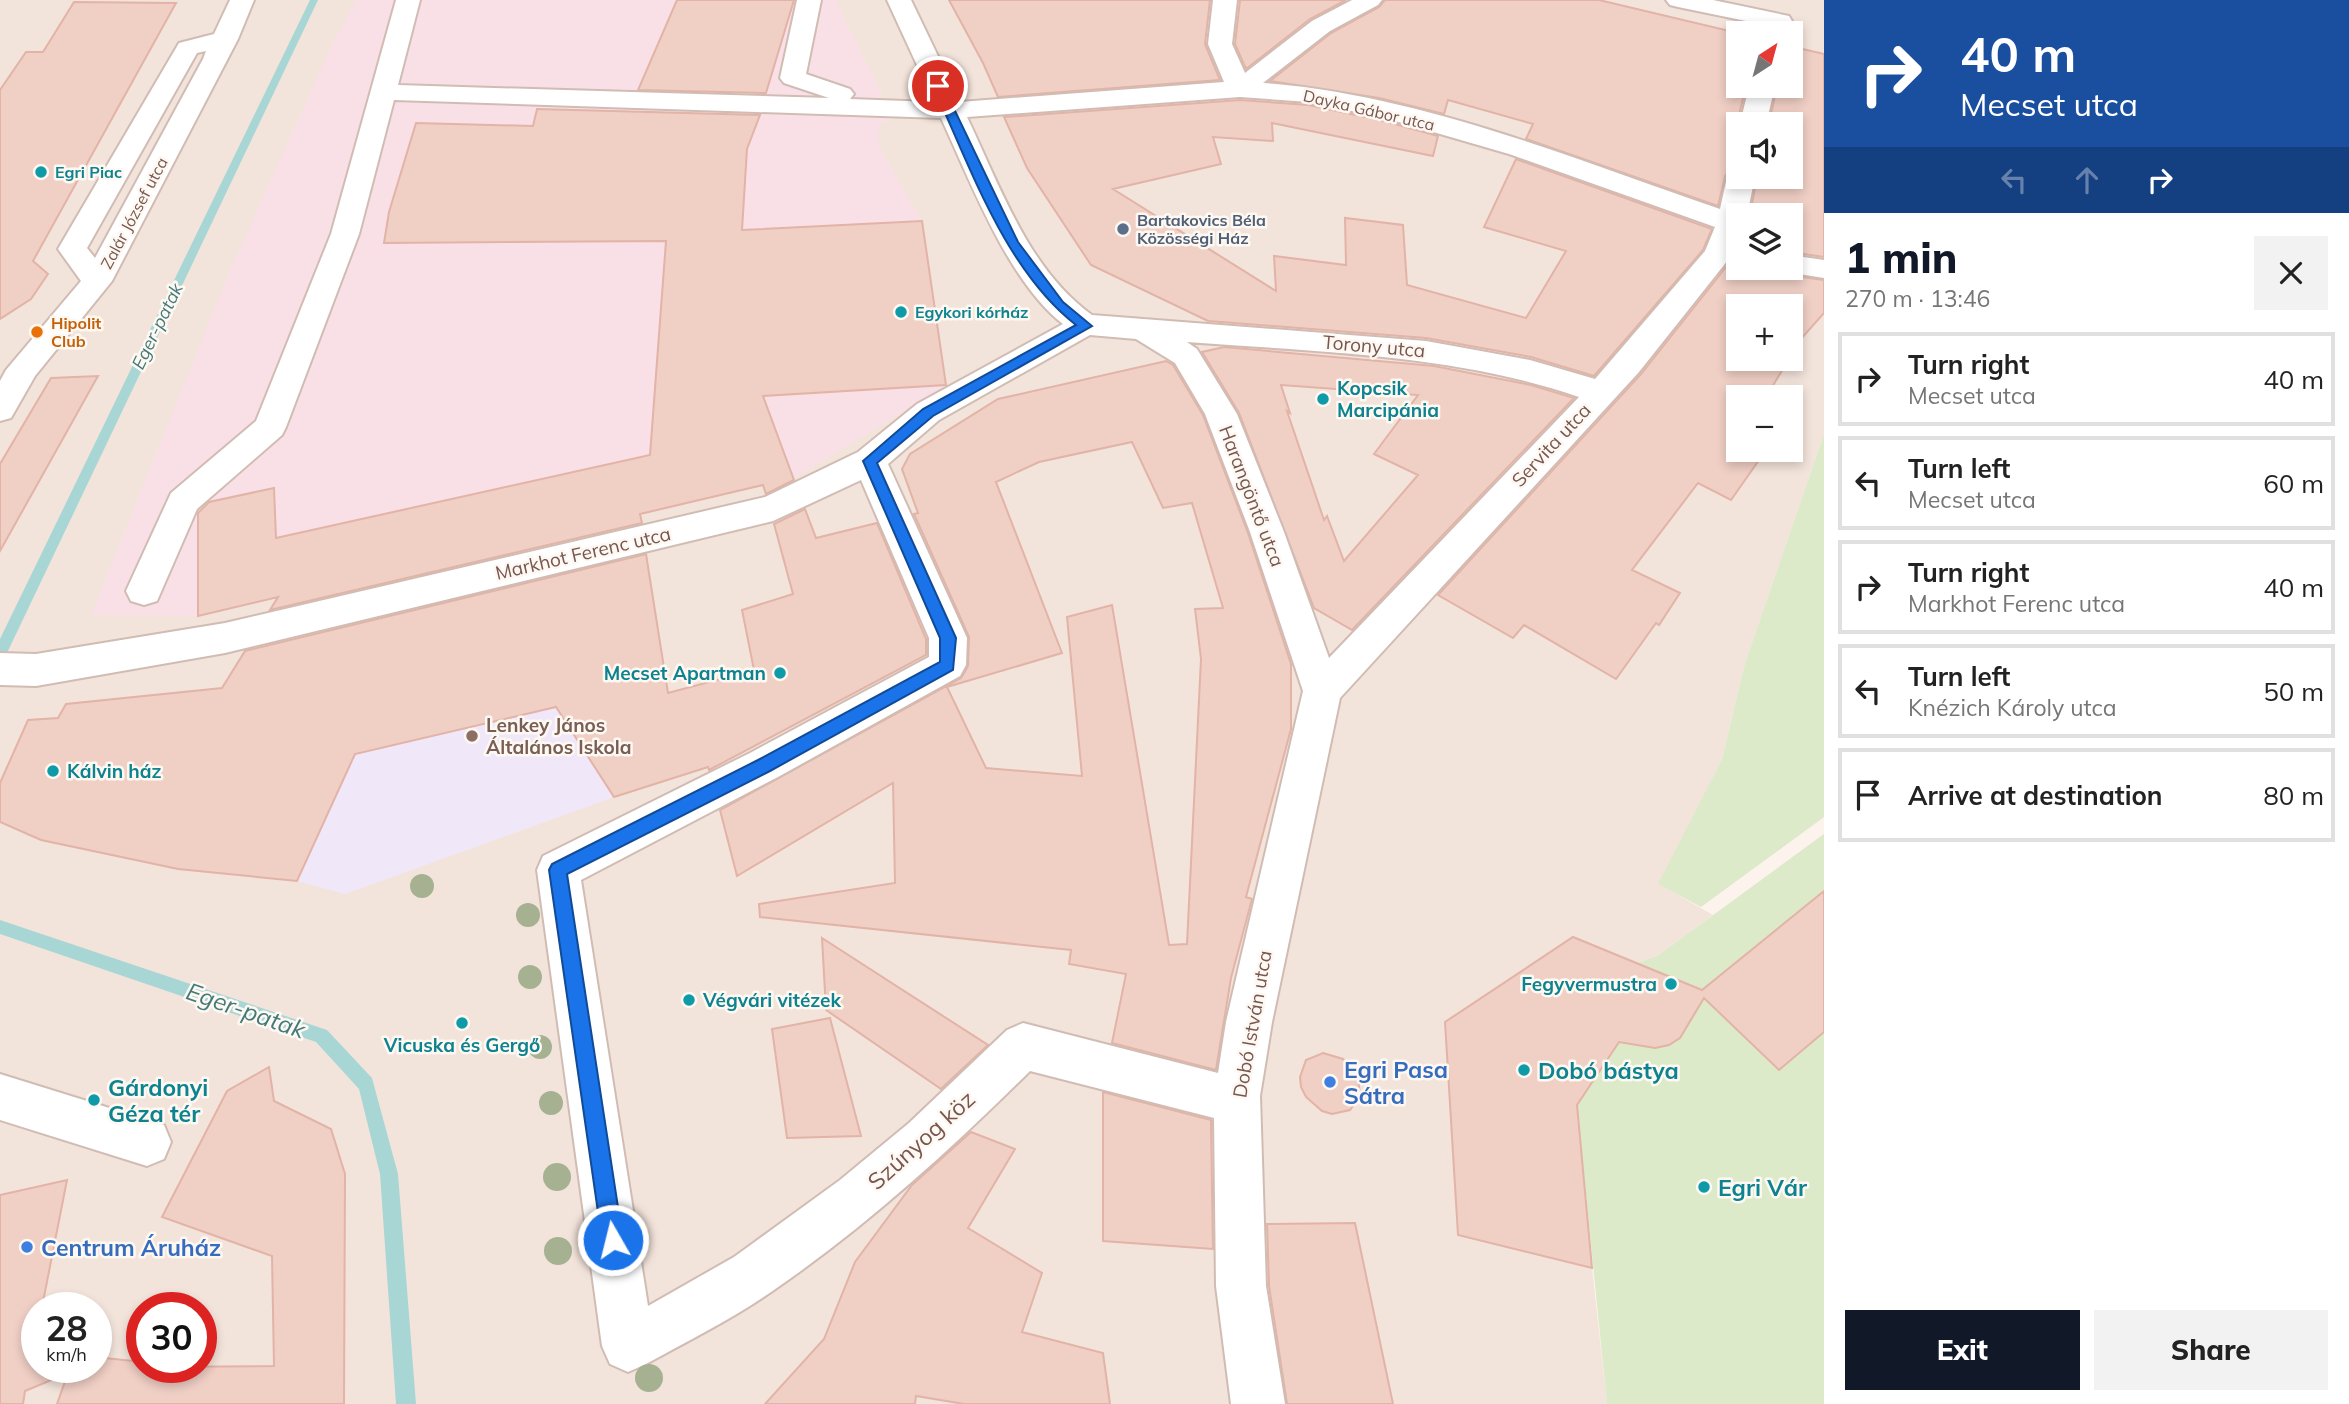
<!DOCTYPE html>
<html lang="en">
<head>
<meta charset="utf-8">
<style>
  :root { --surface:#fff; --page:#f2f2f2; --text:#222; --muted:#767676; --line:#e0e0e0; --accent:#111827 }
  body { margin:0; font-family:Mulish,sans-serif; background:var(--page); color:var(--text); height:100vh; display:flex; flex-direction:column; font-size:26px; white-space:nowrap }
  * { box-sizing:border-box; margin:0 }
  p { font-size:23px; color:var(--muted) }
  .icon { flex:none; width:38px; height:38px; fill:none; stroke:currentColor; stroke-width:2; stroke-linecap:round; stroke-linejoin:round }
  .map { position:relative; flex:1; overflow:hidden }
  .side { display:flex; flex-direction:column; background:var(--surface); width:525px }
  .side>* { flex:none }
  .hud { background:#1a4fa0; color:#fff; overflow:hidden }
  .needle { width:46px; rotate:36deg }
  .fabs { position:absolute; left:1726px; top:21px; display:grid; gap:14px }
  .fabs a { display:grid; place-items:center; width:77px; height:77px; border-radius:0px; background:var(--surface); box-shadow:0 4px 10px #0003; font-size:35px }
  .speed { position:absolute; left:21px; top:1292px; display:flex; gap:14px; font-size:35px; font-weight:700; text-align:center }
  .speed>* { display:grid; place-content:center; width:91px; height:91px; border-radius:50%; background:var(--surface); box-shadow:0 4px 10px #0003; line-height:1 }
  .speed small { font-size:18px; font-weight:400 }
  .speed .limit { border:10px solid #d22; background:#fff; color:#111 }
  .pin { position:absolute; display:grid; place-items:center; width:60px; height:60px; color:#fff; margin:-30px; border:4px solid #fff; border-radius:50%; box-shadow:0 2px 7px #0007 }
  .me { position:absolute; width:77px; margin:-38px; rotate:352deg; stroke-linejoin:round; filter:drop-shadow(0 0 5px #0008) }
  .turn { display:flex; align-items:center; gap:24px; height:147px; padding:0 21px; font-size:32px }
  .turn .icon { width:91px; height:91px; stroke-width:2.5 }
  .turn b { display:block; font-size:49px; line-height:60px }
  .lanes { display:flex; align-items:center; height:66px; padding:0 21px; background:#0003; justify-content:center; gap:35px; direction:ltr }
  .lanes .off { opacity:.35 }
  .round { display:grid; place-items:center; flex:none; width:74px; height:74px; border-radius:0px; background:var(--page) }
  .summary { display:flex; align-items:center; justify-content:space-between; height:119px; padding:0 21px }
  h1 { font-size:42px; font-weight:800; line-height:52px; color:var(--accent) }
  .button { display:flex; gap:14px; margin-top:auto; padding:14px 21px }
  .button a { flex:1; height:80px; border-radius:0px; background:var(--accent); color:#fff; font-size:28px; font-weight:800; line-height:80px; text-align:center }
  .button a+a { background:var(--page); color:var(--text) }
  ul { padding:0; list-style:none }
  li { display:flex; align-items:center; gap:21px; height:94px; margin:0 14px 10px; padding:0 7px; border:4px solid var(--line); border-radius:0px }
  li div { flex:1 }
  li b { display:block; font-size:26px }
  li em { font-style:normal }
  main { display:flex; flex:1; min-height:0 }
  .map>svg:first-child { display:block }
  .residential { fill:#f3e4db; fill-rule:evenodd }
  .education { fill:#f0e8f9 }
  .medical { fill:#f9e0e7 }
  .green { fill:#dceaca }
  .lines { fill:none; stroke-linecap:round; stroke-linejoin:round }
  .stream { fill:#a8d6d5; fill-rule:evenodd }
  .building { fill:#f0cfc5; stroke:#e2b3a6; stroke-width:2; fill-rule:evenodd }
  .minor-casing { stroke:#d1bcb4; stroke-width:4 }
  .minor { fill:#fff; fill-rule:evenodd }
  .tree { fill:#a6b192 }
  .route { fill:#1a73e8; stroke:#114b97; stroke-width:2 }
  .culture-dot { fill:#0f9aa8; stroke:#fef8f3; stroke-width:2.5 }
  .service-dot { fill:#5c6f8a; stroke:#fef8f3; stroke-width:2.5 }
  .food-dot { fill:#e8710a; stroke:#fef8f3; stroke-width:2.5 }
  .education-dot { fill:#8d6e63; stroke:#fef8f3; stroke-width:2.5 }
  .shop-dot { fill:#3f7fe0; stroke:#fef8f3; stroke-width:2.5 }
  .labels { text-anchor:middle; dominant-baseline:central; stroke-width:5; stroke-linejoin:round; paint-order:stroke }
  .far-street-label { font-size:16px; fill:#77564f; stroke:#fef8f3 }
  .far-culture-label { font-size:16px; font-weight:bold; fill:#0d838f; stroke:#fef8f3; text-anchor:start }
  .far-service-label { font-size:16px; font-weight:bold; fill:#4e5e75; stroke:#fef8f3; text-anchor:start }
  .far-food-label { font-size:16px; font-weight:bold; fill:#c56008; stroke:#fef8f3; text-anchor:start }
  .far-water-label { font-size:18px; font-style:italic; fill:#437a79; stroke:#fef8f3 }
  .street-label { font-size:19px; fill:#77564f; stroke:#fef8f3 }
  .culture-label { font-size:19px; font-weight:bold; fill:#0d838f; stroke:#fef8f3; text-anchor:start }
  .education-label { font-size:19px; font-weight:bold; fill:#785e54; stroke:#fef8f3; text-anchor:start }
  .near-shop-label { font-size:23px; font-weight:bold; fill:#366cbe; stroke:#fef8f3; text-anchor:start }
  .near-culture-label { font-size:23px; font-weight:bold; fill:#0d838f; stroke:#fef8f3; text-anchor:start }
  .near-street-label { font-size:23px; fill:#77564f; stroke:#fef8f3 }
  .near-water-label { font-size:24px; font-style:italic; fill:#437a79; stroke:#fef8f3 }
</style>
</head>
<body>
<main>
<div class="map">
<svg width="1824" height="1404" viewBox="0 0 1824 1404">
  <rect width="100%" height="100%" fill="#fcf3ec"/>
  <!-- residential -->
  <path class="residential" d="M 0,0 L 1824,0 L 1824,434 L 1745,663 L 1722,759 L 1659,884 L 1713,915 L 1657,956 L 1637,963 L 1573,937 L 1445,1022 L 1458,1235 L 1592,1268 L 1607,1404 L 0,1404 ZM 1738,33 L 1790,33 L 1790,86 L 1738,86 ZM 1738,124 L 1790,124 L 1790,177 L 1738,177 ZM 1738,215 L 1790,215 L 1790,268 L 1738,268 ZM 1738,306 L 1790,306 L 1790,359 L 1738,359 ZM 1738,397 L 1790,397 L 1790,450 L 1738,450 ZM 37,1307 L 96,1307 L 96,1367 L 37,1367 ZM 142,1307 L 201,1307 L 201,1367 L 142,1367 Z"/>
  <!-- education -->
  <path class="education" d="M 649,572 L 660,644 L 637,648 L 707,767 L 614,797 L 345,894 L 297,881 L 207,872 L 283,658 Z"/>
  <!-- medical -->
  <path class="medical" d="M 356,0 L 835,0 L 881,92 L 890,119 L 879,125 L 879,147 L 922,221 L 946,386 L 794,478 L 198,616 L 91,615 L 228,275 L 329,51 Z"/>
  <!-- green -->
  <path class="green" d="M 1824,434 L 1824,817 L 1701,907 L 1658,884 L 1722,759 L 1745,663 Z
    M 1824,834 L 1824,1404 L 1607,1404 L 1577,1105 L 1623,1035 C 1649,1045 1682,1059 1688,1018 L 1637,963 L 1657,956 Z"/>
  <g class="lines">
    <!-- stream -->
    <path class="stream" d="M 310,0 L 318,0 L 7,653 L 5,657 L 0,659 L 0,639 Z
      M 0,920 L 327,1030 L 372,1078 L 398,1174 L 416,1404 L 396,1404 L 380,1174 L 359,1089 L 316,1042 L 0,934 Z"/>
  </g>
  <!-- building -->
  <path class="building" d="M 677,0 L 794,0 L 766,93 L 638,90 Z
    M 949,0 L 1210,0 L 1205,44 L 1220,80 L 998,97 L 983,63 Z
    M 1240,0 L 1346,0 L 1310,19 L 1246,69 L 1235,44 Z
    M 1385,0 L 1599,0 L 1738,33 L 1738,86 L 1746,86 L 1737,123 L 1738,167 L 1729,170 L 1725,176 L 1718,206 L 1526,139 L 1533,124 L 1448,100 L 1444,114 L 1379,98 L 1270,81 L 1331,33 L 1379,7 Z
    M 74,2 L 176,3 L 33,261 L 48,274 L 31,299 L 0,319 L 0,90 L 26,52 L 43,52 Z
    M 1790,46 L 1824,54 L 1824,257 L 1790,252 L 1790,215 L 1750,215 L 1757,177 L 1790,177 L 1790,124 L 1769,124 L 1777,86 L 1790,86 Z
    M 1240,100 L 1309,105 L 1384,121 L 1438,136 L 1433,156 L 1272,123 L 1273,141 L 1213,137 L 1221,164 L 1113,189 L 1276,291 L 1274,256 L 1346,265 L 1345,218 L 1403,225 L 1407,285 L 1526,318 L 1566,251 L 1484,227 L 1516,159 L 1712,229 L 1703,250 L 1594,376 L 1531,357 L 1426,338 L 1208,321 L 1091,265 L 1027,168 L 1004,117 Z
    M 537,109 L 760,115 L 747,149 L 742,230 L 922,221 L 946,385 L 763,396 L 794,480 L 766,494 L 763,485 L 640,514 L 642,523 L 270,610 L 278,597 L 198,616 L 198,513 L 209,502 L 274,488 L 276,538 L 650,455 L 666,241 L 384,243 L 389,212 L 416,123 L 533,126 Z
    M 1738,247 L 1738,268 L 1775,268 L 1780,274 L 1824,280 L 1824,313 L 1799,341 L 1790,356 L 1790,306 L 1738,306 L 1738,359 L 1789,359 L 1766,397 L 1738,397 L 1738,445 L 1735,450 L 1766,450 L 1731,500 L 1698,483 L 1632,570 L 1680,593 L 1659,625 L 1656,623 L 1616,679 L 1524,625 L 1513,638 L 1438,595 L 1641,374 L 1730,262 Z
    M 1224,347 L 1434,366 L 1531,385 L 1574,398 L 1352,630 L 1314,608 L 1239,413 L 1202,352 ZM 1281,385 L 1418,395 L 1374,454 L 1418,475 L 1344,561 L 1327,516 L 1324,520 L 1287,411 L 1290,413 Z
    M 1166,361 L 1173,365 L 1203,415 L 1248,533 L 1291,664 L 1291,729 L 1246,897 L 1252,899 L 1231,978 L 1216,1070 L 1112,1043 L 1126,974 L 1069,964 L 1071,950 L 760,917 L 759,904 L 895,883 L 893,783 L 737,876 L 720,810 L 961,678 L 968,666 L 969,637 L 914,514 L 918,513 L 902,469 L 910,454 L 998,399 ZM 1132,442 L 1163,508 L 1192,503 L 1223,608 L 1195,609 L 1201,659 L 1187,944 L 1169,945 L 1112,605 L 1067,617 L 1082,776 L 986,768 L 947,687 L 1062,653 L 996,482 L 1039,462 Z
    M 98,376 L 0,551 L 0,464 L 51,378 Z
    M 805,509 L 816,538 L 877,523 L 926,639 L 926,655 L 709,770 L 708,767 L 614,797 L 556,707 L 355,754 L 297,881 L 178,869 L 41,840 L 0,822 L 0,783 L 28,720 L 58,718 L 66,704 L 222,688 L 245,651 L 646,554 L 668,693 L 754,670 L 742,610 L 793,594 L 774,524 Z
    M 1824,891 L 1824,1032 L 1779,1070 L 1704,998 L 1680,1038 L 1669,1045 L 1655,1048 L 1619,1042 L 1577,1105 L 1592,1268 L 1458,1235 L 1445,1022 L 1573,937 L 1702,990 Z
    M 822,938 L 988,1045 L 941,1089 L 826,1010 Z
    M 830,1018 L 861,1136 L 787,1138 L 772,1029 Z
    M 1323,1053 L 1343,1059 L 1358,1076 L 1360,1096 L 1350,1110 L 1332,1114 L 1322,1111 L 1306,1097 L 1301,1087 L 1300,1077 L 1306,1060 Z
    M 269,1067 L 274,1101 L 331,1129 L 345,1174 L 344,1404 L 57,1404 L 68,1373 L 25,1391 L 23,1404 L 0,1404 L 0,1195 L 67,1180 L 42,1307 L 37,1307 L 37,1333 L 33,1352 L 37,1352 L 37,1367 L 96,1367 L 96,1357 L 142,1362 L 142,1367 L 274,1366 L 272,1256 L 162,1217 L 227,1091 Z
    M 1103,1092 L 1211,1120 L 1213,1249 L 1103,1241 Z
    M 971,1132 L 1015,1149 L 968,1228 L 1042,1273 L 1022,1332 L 1103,1353 L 1110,1404 L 964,1404 L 916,1396 L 915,1404 L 765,1404 L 824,1339 L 855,1262 L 912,1185 Z
    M 1355,1223 L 1393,1404 L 1287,1404 L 1269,1286 L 1267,1224 Z"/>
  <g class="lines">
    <!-- minor casing -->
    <g class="minor-casing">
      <path id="minor" d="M 230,0 L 254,0 L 238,39 L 112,281 L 35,376 L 11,418 L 0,421 L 0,381 L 6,370 L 81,281 L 58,249 L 179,43 L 214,34 ZM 206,51 L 203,59 L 95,258 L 87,248 L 197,53 Z
        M 396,0 L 420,0 L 398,85 L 829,98 L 784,83 L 780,78 L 797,0 L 821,0 L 806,74 L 850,89 L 854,94 L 850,99 L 934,102 L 887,0 L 911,0 L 960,102 L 1224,82 L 1208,44 L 1213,0 L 1237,0 L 1232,44 L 1245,73 L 1312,21 L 1352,0 L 1382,0 L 1378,5 L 1330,31 L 1263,83 C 1417,94 1575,159 1720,209 L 1727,177 L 1731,171 L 1738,170 L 1738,177 L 1755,177 L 1747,215 L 1738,215 L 1738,241 L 1728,260 L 1639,372 L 1340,698 L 1272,1022 L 1260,1096 L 1266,1286 L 1285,1404 L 1231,1404 L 1216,1286 L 1214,1118 L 1030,1071 C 948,1152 866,1227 771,1292 C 732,1319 688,1341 646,1364 L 628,1372 L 610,1364 L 602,1346 L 537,870 L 543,856 L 750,753 L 929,657 L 929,638 L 861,480 L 773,521 L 225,653 L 36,686 L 0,685 L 0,653 L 36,654 L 225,623 L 765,497 L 858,452 L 917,404 L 1063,324 C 1008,282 970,180 941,118 L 394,100 L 359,234 L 286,427 L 282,435 L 197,509 L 157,601 L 144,605 L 131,601 L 126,591 L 171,493 L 256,421 L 331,234 ZM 1240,97 L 1309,102 L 1385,118 L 1509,154 L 1715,227 L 1705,251 L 1595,379 L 1530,360 L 1426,341 L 1092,315 C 1028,269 1000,186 967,117 ZM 1090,335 L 1136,339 L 1175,363 L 1205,414 L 1250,532 L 1303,691 L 1226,1022 L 1218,1073 L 1023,1023 L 1007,1030 L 909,1123 L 840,1180 L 734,1257 L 648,1306 L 581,880 L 778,777 L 960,676 L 966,665 L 967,638 L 888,464 L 939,420 ZM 1187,342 C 1318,352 1454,354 1579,397 L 1329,658 L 1284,532 L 1237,414 L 1197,349 Z
        M 1666,0 L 1713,0 L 1789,16 L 1792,21 L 1789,26 L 1780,28 L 1678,7 L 1670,5 Z
        M 1749,86 L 1775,86 L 1766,124 L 1740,124 Z
        M 1790,255 L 1824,260 L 1824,278 L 1780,271 L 1778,268 L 1790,268 Z
        M 0,1074 L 164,1125 L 171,1142 L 164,1159 L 147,1166 L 0,1120 Z"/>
    </g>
    <!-- minor -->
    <use href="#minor" class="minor"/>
  </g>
  <!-- trees -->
  <g class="tree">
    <circle cx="422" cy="886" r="12"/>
    <circle cx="528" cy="915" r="12"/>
    <circle cx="530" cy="977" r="12"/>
    <circle cx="540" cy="1047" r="12"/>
    <circle cx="551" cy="1103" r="12"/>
    <circle cx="557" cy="1177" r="14"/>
    <circle cx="558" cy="1251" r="14"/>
    <circle cx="649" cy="1378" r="14"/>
  </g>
  <!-- route -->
  <path class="route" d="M 938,83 L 943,86 L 1018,242 L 1063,302 L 1092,326 L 933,416 L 877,463 L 956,638 L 953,670 L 770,771 L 567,874 L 623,1240 L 620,1248 L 613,1251 L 605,1248 L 602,1240 L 549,870 L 552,864 L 758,760 L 940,662 L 940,638 L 863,461 L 923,409 L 1076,325 C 1005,270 970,166 933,86 Z"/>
  <!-- markers -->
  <g class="culture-dot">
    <circle cx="41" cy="172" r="7"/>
    <circle cx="901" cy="312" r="7"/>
    <circle cx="1323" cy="399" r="7"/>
    <circle cx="780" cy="673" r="7"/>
    <circle cx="53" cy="771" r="7"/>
    <circle cx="1671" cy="984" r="7"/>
    <circle cx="689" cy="1000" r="7"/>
    <circle cx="462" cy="1023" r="7"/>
    <circle cx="1524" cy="1070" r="7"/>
    <circle cx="94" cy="1100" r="7"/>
    <circle cx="1704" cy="1187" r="7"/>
  </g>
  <circle class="service-dot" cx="1123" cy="229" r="7"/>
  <circle class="food-dot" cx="37" cy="332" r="7"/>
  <circle class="education-dot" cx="472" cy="736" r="7"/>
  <g class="shop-dot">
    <circle cx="1330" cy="1082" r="7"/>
    <circle cx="27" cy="1247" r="7"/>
  </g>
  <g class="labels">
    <!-- far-street labels -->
    <g class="far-street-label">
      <text transform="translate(1369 110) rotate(13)">Dayka Gábor utca</text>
      <text transform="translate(134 213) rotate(-62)">Zalár József utca</text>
    </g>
    <!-- far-culture labels -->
    <g class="far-culture-label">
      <text x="55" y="172">Egri Piac</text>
      <text x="915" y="312">Egykori kórház</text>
    </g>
    <!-- far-service labels -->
    <g class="far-service-label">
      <text x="1137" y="220">Bartakovics Béla<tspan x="1137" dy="18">Közösségi Ház</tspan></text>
    </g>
    <!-- far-food labels -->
    <g class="far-food-label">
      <text x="51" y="323">Hipolit<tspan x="51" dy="18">Club</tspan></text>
    </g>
    <!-- far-water labels -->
    <g class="far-water-label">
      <text transform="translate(157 326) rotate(-64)">Eger-patak</text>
    </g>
    <!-- street labels -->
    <g class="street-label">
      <text transform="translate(1374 346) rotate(5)">Torony utca</text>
      <text transform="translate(1551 445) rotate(-47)">Servita utca</text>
      <text transform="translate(1252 496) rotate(69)">Harangöntő utca</text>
      <text transform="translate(583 553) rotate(-13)">Markhot Ferenc utca</text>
      <text transform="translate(1252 1024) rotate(-80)">Dobó István utca</text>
    </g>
    <!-- culture labels -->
    <g class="culture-label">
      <text x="1337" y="388">Kopcsik<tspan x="1337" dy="22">Marcipánia</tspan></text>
      <text x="766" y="673" text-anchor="end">Mecset Apartman</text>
      <text x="67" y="771">Kálvin ház</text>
      <text x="1657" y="984" text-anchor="end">Fegyvermustra</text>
      <text x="703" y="1000">Végvári vitézek</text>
      <text x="462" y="1045" text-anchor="middle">Vicuska és Gergő</text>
    </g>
    <!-- education labels -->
    <g class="education-label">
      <text x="486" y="725">Lenkey János<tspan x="486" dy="22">Általános Iskola</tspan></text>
    </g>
    <!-- near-shop labels -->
    <g class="near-shop-label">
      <text x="1344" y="1069">Egri Pasa<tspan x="1344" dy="26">Sátra</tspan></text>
      <text x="41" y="1247">Centrum Áruház</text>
    </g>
    <!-- near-culture labels -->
    <g class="near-culture-label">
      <text x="1538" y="1070">Dobó bástya</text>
      <text x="108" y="1087">Gárdonyi<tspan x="108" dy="26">Géza tér</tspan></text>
      <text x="1718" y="1187">Egri Vár</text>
    </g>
    <!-- near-street labels -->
    <g class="near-street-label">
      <text transform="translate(921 1140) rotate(-42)">Szúnyog köz</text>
    </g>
    <!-- near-water labels -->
    <g class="near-water-label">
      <text transform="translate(246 1010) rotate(19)">Eger-patak</text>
    </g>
  </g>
</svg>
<div class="fabs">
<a><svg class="needle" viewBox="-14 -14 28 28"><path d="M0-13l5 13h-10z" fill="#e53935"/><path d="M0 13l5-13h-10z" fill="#767676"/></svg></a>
<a><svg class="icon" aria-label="sound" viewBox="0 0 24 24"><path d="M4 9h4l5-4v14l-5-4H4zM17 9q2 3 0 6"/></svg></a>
<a><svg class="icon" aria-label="layers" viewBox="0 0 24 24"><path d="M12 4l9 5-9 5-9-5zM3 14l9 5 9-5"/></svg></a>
<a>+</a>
<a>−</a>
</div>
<div class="speed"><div>28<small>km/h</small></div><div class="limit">30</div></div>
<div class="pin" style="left:938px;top:86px;background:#d93025"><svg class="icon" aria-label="arrive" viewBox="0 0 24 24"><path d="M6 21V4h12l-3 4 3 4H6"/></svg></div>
<svg class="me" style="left:613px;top:1240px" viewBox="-20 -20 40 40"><circle r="17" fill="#1a73e8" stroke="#fff" stroke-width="3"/><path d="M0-11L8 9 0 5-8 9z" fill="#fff"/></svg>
</div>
<section class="side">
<div class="hud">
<div class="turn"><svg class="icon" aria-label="right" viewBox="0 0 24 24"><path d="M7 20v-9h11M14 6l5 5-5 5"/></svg><div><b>40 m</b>Mecset utca</div></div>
<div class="lanes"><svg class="icon off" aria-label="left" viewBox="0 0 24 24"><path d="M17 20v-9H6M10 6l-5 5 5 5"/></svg><svg class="icon off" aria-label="ahead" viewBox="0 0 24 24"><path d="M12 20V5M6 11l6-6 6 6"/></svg><svg class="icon" aria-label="right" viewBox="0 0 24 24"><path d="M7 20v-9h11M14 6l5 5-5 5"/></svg></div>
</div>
<div class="summary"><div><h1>1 min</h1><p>270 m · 13:46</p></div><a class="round"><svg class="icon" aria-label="close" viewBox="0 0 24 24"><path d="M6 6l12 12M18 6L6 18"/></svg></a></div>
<ul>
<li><svg class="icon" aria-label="right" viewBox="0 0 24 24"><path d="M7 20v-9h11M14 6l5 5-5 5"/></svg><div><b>Turn right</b><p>Mecset utca</p></div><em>40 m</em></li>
<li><svg class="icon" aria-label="left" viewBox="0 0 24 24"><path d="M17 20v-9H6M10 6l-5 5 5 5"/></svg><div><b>Turn left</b><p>Mecset utca</p></div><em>60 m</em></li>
<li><svg class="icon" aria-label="right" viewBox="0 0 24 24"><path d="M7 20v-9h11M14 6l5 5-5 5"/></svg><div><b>Turn right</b><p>Markhot Ferenc utca</p></div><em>40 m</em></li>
<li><svg class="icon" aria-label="left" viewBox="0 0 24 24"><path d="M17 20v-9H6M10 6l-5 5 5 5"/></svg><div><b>Turn left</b><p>Knézich Károly utca</p></div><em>50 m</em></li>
<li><svg class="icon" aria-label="arrive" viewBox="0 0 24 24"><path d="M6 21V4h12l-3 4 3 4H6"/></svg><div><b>Arrive at destination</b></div><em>80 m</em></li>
</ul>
<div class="button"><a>Exit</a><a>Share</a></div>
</section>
</main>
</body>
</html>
